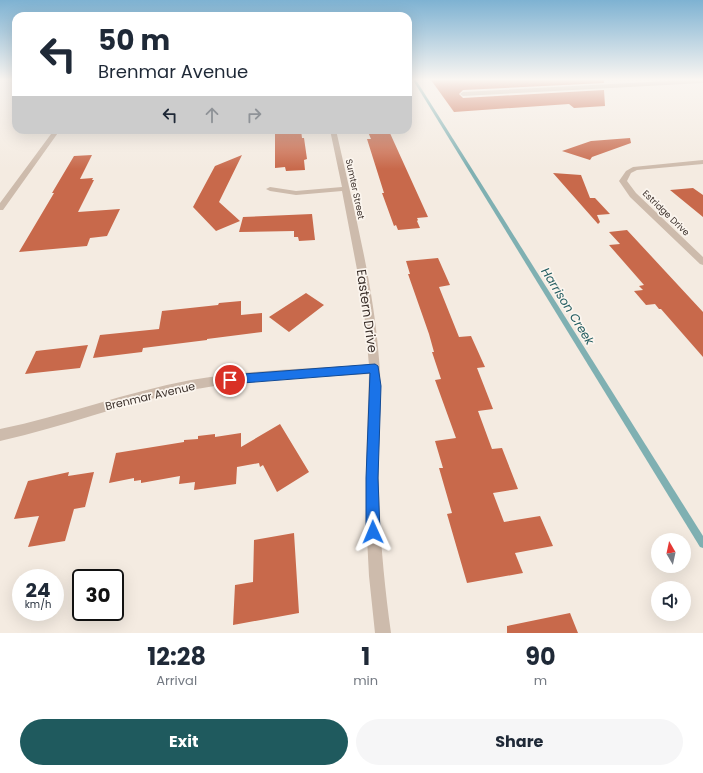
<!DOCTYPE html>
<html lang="en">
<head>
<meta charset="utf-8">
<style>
  :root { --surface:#fff; --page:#f6f6f7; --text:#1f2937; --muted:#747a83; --accent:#1f5a5e }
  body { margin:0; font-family:Poppins,sans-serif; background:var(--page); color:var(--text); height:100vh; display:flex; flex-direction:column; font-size:15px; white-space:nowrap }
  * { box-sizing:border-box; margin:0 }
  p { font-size:13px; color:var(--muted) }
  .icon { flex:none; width:22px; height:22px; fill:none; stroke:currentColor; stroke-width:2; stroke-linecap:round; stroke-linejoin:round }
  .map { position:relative; height:633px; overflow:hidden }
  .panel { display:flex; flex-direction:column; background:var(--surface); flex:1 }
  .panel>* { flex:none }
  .hud { position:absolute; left:12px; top:12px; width:400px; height:122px; border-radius:12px; box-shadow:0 4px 16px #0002; background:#fff; color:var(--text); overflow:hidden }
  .needle { width:26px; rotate:351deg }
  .buttons { position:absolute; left:651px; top:533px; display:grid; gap:8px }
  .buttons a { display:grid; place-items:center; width:40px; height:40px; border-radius:50%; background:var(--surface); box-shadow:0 4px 16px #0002; font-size:20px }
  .speed { position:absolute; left:12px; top:569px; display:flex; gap:8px; font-size:20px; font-weight:700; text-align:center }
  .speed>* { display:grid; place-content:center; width:52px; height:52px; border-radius:50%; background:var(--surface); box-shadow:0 4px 16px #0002; line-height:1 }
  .speed small { font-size:10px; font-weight:400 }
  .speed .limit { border:2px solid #111; border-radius:6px; background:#fff; color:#111 }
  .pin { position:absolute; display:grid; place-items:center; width:34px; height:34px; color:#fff; margin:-17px; border:2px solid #fff; border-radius:50%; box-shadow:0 1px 4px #0007 }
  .me { position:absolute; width:44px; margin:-22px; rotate:359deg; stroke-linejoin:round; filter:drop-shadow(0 0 3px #0008) }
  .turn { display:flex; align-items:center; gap:14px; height:84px; padding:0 20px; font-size:18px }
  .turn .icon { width:52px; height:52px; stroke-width:2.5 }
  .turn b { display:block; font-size:28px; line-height:34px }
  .lanes { display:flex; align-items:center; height:38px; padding:0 20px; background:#0003; justify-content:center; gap:20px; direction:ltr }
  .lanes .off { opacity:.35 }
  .eta { display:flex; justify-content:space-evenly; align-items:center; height:68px; text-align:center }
  .eta b { font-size:24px; font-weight:700; line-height:28px }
  .action { display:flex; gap:8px; margin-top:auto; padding:8px 20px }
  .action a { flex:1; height:46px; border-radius:24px; background:var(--accent); color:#fff; font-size:16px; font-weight:700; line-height:46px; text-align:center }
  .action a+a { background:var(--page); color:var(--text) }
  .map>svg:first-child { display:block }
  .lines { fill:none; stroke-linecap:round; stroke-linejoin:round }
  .stream { fill:#7fb0b2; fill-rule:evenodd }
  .building { fill:#c8694b }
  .minor { fill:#cdbbac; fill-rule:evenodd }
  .route { fill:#1a73e8; stroke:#114b97 }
  .labels { text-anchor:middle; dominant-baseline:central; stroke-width:3.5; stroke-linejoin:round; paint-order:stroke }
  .far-street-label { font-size:9px; fill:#3b302b; stroke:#fbf5ee }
  .street-label { font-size:11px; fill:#3b302b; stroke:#fbf5ee }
  .water-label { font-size:12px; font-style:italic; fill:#1f5a5e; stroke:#fbf5ee }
  .near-street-label { font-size:13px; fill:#3b302b; stroke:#fbf5ee }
</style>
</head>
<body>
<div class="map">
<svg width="703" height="633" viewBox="0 0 703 633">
  <rect width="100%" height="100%" fill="#f4ebe1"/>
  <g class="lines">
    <!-- stream -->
    <path class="stream" d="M 413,80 L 416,80 L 703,536 L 703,548 L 700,547 Z"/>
  </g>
  <!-- building -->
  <path class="building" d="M 431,80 L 604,80 L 604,83 L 463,90 L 459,94 L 463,98 L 604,90 L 605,106 L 574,108 L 569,104 L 454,112 Z
    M 275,130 L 301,130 L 302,138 L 304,138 L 307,159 L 304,160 L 305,170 L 286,171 L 285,167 L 275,168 Z
    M 389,131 L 428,217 L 417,218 L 418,220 L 417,221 L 420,228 L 398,230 L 396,225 L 394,226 L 382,193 L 384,193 L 367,139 L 371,139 L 368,132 Z
    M 630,138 L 631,143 L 592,157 L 590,160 L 562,151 L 591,141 Z
    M 92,155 L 80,179 L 93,178 L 92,180 L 94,180 L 78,212 L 120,209 L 107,236 L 90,238 L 87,246 L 19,252 L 54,193 L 52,193 L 74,156 Z
    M 242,155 L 219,202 L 240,221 L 216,231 L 193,207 L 215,166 Z
    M 553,173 L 581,175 L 590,198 L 595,198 L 610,214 L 597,215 L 600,222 L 598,224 Z
    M 693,188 L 703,195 L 703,217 L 670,190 Z
    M 312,214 L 315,240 L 299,241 L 298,237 L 294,237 L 294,231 L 239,232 L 243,217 Z
    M 627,230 L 703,312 L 703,357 L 661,309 L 659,309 L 655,304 L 646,305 L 634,291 L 643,290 L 639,286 L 644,285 L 609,245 L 620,244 L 609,232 Z
    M 438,258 L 450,285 L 439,287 L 459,337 L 471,336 L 485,367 L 477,368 L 493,409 L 478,411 L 492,449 L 502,448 L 518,489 L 493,493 L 504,522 L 540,516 L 553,546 L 515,553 L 523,573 L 467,583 L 447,514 L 452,513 L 439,468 L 443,468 L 435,441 L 456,438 L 435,380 L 441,379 L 432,352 L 434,352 L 429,334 L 408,274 L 410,274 L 406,261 Z
    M 306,293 L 324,305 L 289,332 L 269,317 Z
    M 241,301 L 241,315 L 262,313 L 262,332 L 207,339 L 207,340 L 143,348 L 142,352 L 93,358 L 100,335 L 159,329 L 162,311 L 218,305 L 219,303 Z
    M 88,345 L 80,368 L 25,374 L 36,351 Z
    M 280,424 L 309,472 L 277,492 L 263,465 L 260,467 L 259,463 L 237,467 L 236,484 L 194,490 L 195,482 L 179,484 L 180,476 L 141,483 L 141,480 L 134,481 L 134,478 L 109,483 L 116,453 L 184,442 L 184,440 L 198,439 L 198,436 L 215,434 L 215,437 L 241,433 L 241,447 Z
    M 69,472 L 68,476 L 94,472 L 85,507 L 74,509 L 65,541 L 28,547 L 39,516 L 14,519 L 28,481 Z
    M 294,533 L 299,613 L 233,625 L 235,585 L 253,582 L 254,540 Z
    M 570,613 L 578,633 L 507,633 L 507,626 Z"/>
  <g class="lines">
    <!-- minor -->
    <path class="minor" d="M 686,80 L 703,80 L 703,83 L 463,96 L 460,94 L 463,92 Z
      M 54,130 L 60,130 L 3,210 L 0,210 L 0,203 Z
      M 330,130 L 336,130 C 353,206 373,281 379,359 C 383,398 378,439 379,479 C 379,531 384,582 391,633 L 375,633 L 369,576 L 366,518 L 366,464 L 369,374 C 310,378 249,379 191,390 C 126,402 64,427 0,441 L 0,429 C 64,416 126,392 191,380 C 249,370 310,368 369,365 L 363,301 L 342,191 L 296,195 L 270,191 L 266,189 L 270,187 L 296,191 L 342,187 Z
      M 703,160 L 703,164 L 637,170 L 631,173 L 627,181 L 636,193 L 703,257 L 703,265 L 700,264 L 630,197 L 619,181 L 626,171 L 633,167 Z"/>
  </g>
  <!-- sky -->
  <linearGradient id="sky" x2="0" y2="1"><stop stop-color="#7eb2d2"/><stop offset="0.47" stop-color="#faf6f2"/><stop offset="1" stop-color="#faf6f2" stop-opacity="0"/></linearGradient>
  <rect width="703" height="169" fill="url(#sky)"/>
  <!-- route -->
  <path class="route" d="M 375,364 L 378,366 L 381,386 L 378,478 L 380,532 L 378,537 L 373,539 L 368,537 L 366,532 L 366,478 L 370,373 L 230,384 L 226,383 L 224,380 L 226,377 L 230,375 Z"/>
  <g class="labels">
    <!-- far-street labels -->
    <g class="far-street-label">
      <text transform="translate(355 189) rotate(78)">Sumter Street</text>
      <text transform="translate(666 213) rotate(44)">Estridge Drive</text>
    </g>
    <!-- street labels -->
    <g class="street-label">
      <text transform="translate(150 396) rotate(-13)">Brenmar Avenue</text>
    </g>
    <!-- water labels -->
    <g class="water-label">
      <text transform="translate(568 306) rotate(58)">Harrison Creek</text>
    </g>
    <!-- near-street labels -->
    <g class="near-street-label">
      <text transform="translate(367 311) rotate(82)">Eastern Drive</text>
    </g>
  </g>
</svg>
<div class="buttons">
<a><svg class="needle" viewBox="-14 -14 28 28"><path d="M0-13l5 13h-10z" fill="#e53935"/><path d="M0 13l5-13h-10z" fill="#747a83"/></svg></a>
<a><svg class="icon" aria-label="sound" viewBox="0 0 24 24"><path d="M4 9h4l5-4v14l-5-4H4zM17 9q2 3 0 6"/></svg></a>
</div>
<div class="speed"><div>24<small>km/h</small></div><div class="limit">30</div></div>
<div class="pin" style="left:230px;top:380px;background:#d93025"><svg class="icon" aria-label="arrive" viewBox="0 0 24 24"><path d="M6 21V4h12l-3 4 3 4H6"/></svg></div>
<svg class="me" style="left:373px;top:532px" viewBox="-20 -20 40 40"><path d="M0-17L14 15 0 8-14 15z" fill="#1a73e8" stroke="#fff" stroke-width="4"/></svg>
<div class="hud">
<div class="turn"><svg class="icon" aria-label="left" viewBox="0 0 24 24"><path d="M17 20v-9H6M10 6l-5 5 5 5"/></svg><div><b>50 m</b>Brenmar Avenue</div></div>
<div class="lanes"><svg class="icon" aria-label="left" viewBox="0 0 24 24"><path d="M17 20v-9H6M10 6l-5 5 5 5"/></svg><svg class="icon off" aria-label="ahead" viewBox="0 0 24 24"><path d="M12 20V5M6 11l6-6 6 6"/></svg><svg class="icon off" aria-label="right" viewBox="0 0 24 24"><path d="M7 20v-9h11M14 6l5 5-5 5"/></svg></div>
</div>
</div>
<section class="panel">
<div class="eta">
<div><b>12:28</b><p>Arrival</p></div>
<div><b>1</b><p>min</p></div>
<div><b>90</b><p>m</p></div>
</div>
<div class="action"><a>Exit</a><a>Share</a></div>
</section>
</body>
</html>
